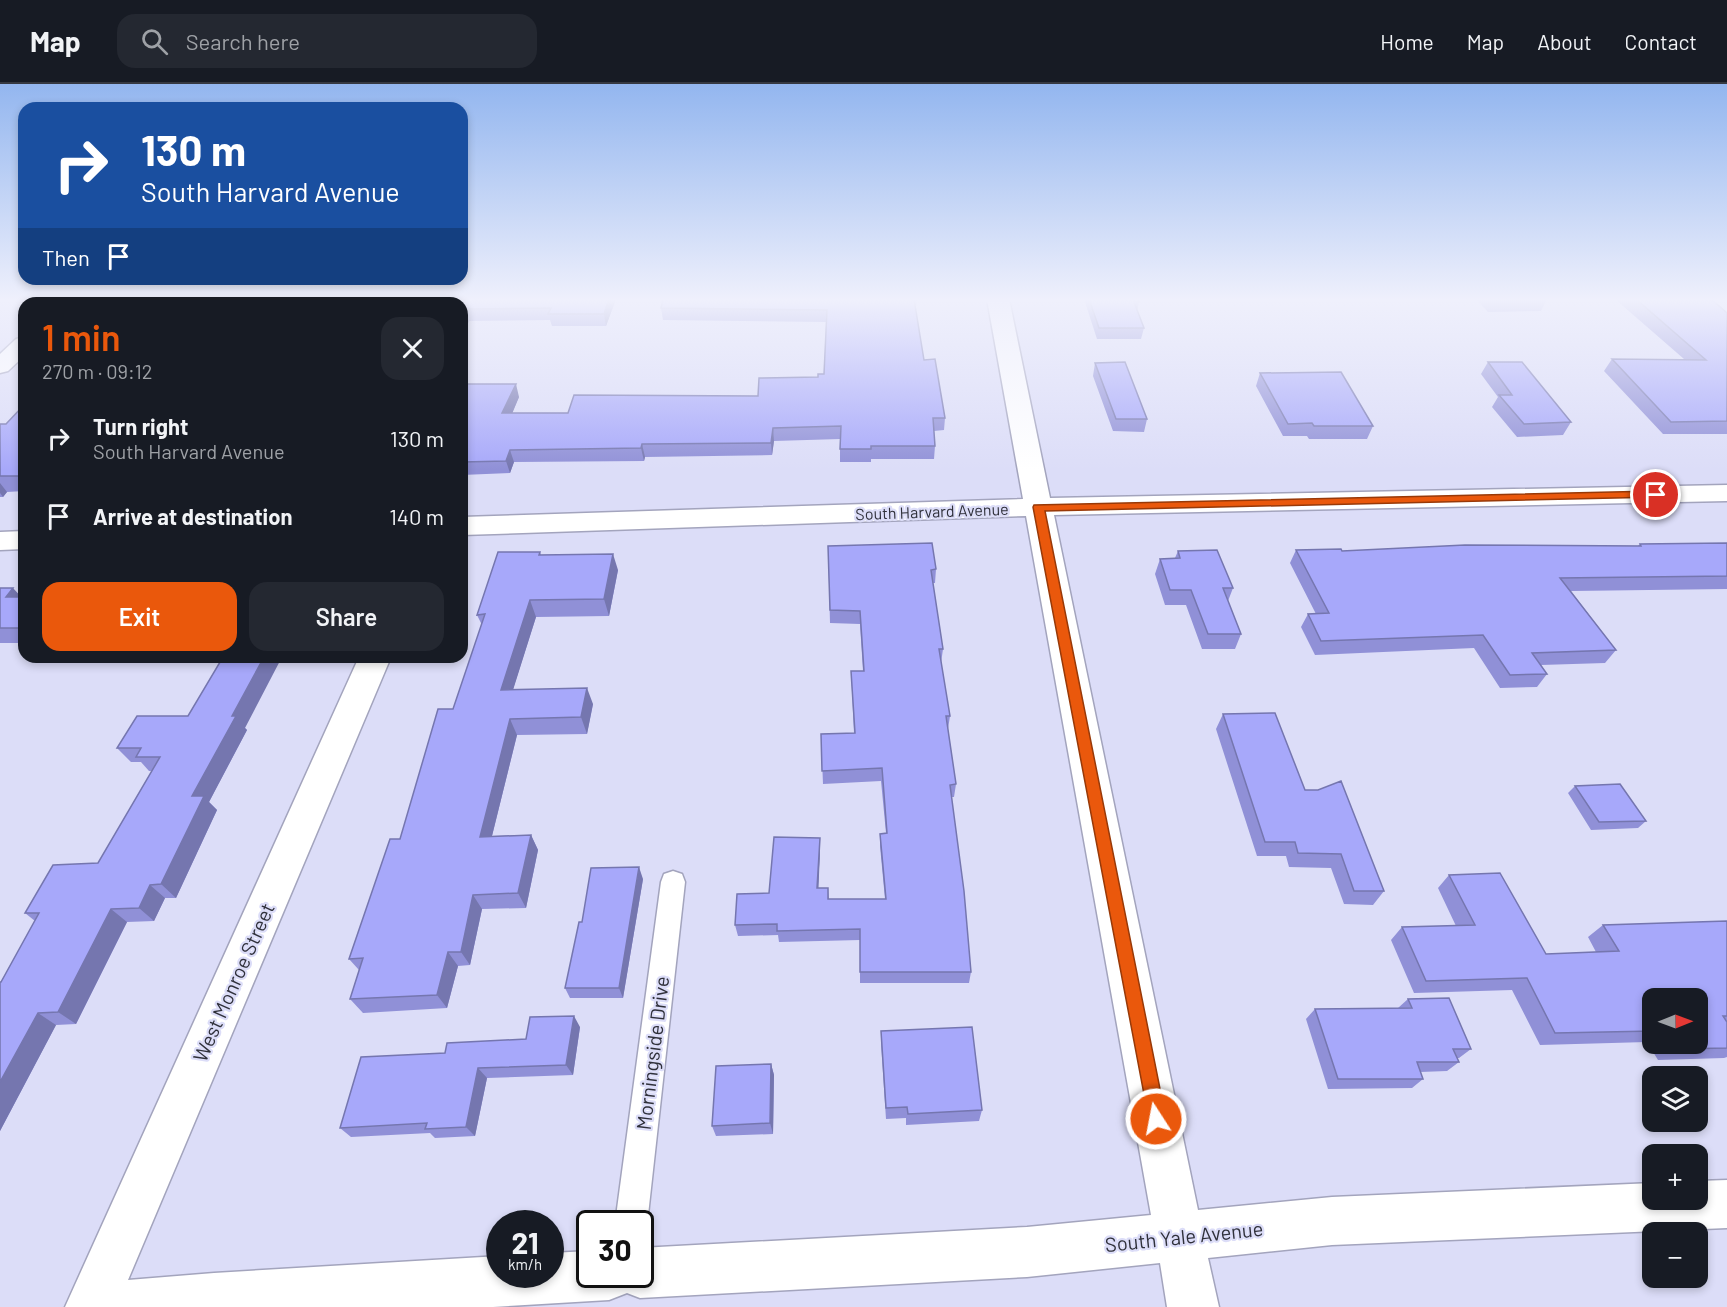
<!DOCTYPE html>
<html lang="en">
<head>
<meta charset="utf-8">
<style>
  :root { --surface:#171b24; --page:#242831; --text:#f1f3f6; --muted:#9ea1a6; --line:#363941; --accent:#ea580c }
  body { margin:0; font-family:Barlow,sans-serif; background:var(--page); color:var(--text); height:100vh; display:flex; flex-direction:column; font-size:22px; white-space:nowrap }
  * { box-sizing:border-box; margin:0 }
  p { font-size:20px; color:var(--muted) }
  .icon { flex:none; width:33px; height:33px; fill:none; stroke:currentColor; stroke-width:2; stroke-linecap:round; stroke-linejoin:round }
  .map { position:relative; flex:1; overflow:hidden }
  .panel { position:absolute; left:18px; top:213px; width:450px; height:366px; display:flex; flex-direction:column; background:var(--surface); border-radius:18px; box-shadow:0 3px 9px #0003 }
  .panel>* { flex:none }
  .top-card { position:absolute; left:18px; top:18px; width:450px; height:183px; border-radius:18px; box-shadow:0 3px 9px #0003; background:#1a4fa0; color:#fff; overflow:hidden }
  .needle { width:39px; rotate:89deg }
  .buttons { position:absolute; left:1642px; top:904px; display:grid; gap:12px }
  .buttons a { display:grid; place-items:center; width:66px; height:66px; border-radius:12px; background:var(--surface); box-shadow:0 3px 9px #0003; font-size:30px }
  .speed { position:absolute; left:486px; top:1126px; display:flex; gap:12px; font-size:30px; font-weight:700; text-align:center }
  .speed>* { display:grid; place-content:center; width:78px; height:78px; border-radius:50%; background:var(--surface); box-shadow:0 3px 9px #0003; line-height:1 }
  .speed small { font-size:15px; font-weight:400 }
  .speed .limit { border:3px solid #111; border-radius:9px; background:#fff; color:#111 }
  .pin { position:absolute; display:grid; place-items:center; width:51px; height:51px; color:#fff; margin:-26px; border:3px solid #fff; border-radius:50%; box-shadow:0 2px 6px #0007 }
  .me { position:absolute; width:66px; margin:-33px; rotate:349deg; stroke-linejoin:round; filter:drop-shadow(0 0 4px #0008) }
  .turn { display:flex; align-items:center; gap:21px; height:126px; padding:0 24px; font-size:27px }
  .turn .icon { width:78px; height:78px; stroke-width:2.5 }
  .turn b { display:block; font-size:42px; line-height:51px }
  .then { display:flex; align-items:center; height:57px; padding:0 24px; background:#0003; gap:12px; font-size:22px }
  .round { display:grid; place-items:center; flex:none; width:63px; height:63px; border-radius:18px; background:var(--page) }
  .summary { display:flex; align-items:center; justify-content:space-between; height:102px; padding:0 24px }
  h1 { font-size:36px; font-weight:600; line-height:45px; color:var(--accent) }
  .primary-button { display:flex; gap:12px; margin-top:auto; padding:12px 24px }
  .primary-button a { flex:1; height:69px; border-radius:18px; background:var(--accent); color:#fff; font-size:24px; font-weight:600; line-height:69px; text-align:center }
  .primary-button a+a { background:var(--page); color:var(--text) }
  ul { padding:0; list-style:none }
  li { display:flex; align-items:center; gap:18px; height:78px; padding:0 24px }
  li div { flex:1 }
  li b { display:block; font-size:22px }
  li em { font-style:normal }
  header { display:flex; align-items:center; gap:36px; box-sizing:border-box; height:84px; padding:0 30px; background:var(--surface); border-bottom:2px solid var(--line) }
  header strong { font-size:28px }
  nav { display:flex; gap:33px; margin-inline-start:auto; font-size:21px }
  .search { width:420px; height:54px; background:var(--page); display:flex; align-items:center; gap:15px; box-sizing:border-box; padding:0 21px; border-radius:18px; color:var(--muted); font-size:22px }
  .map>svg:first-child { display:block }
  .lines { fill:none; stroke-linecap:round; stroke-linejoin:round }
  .lane-casing { stroke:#a3a4bd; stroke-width:3 }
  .street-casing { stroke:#a3a4bd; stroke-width:3 }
  .lane { fill:#fff; fill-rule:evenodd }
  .street { fill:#fff; fill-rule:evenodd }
  .wall { fill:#9090d7; fill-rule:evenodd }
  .shaded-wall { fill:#7576af }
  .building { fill:#a7a8fa; stroke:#7576af; stroke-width:1.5 }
  .route { fill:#ea580c; stroke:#983908; stroke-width:1.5 }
  .labels { text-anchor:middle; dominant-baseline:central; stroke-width:4.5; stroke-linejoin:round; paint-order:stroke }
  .street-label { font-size:16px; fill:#2f303a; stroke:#dcddf8 }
  .near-street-label { font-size:20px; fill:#2f303a; stroke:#dcddf8 }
</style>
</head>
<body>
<header>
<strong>Map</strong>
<div class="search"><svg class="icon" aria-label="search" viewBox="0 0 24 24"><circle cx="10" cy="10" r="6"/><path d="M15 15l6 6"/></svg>Search here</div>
<nav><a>Home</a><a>Map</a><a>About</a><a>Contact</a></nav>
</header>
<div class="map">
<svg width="1727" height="1223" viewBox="0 0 1727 1223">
  <rect width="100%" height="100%" fill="#dcddf8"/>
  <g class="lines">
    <!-- lane casing -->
    <g class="lane-casing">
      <path id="lane" d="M 673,787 L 682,790 L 685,798 L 647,1140 L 640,1152 L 640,1140 L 615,1140 L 661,798 L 664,790 Z"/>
    </g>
    <!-- street casing -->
    <g class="street-casing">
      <path id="street" d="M 61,215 L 84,215 L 82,219 L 58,219 Z
        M 987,215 L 1009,215 L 1050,414 L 1727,401 L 1727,417 L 1054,431 L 1198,1126 L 1332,1113 L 1653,1099 L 1653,1116 L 1698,1116 L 1698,1097 L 1727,1096 L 1727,1144 L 1332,1161 L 1208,1174 L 1219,1223 L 1167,1223 L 1160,1179 L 1027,1193 L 640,1214 L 627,1209 L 609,1216 L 493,1223 L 65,1223 L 359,573 L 391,573 L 128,1196 L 214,1189 L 500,1172 L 500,1191 L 550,1191 L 550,1169 L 590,1167 L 590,1191 L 640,1191 L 640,1164 L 1027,1143 L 1151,1131 L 1026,432 L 462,451 L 462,433 L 1023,415 Z
        M 24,253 L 24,272 L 8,287 L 0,289 L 0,270 L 16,255 Z
        M 24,447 L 24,465 L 0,466 L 0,448 Z"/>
    </g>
    <!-- lane -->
    <use href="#lane" class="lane"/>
    <!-- street -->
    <use href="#street" class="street"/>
  </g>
  <!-- wall -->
  <path class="wall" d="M 616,215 L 606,242 L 552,242 L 550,236 L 469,237 L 464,248 L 462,248 L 462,219 Z
    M 663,215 L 917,215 L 916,221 L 915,221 L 924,276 L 945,334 L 944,346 L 934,347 L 935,362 L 934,375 L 871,375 L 871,378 L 840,378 L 840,355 L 774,357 L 772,371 L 645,373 L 644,377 L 514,378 L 510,389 L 462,391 L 462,300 L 519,313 L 512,329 L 568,329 L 758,312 L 818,293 L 824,290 L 826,238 L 663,236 L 661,224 Z
    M 1084,215 L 1138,215 L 1139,218 L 1137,227 L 1144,244 L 1141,255 L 1097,255 Z
    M 1476,215 L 1548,215 L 1547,215 L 1541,227 L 1488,228 Z
    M 1615,215 L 1711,215 L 1727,229 L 1727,350 L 1663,350 L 1604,287 L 1612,275 L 1684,275 Z
    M 1488,278 L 1571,338 L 1563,351 L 1517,353 L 1492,323 L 1498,313 L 1481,290 Z
    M 1095,279 L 1147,335 L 1144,348 L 1113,347 L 1093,292 Z
    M 1260,289 L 1373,342 L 1367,355 L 1309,355 L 1307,352 L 1283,352 L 1256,302 Z
    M 24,321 L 24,407 L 7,408 L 3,413 L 0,413 L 0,340 L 6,340 Z
    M 1727,459 L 1727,505 L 1571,507 L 1616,566 L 1605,579 L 1541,581 L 1547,590 L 1537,603 L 1500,604 L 1474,564 L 1315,571 L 1301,543 L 1308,530 L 1316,530 L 1290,479 L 1296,466 L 1342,467 L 1638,462 L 1640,460 Z
    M 828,462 L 936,485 L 935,499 L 933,499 L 943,565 L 941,579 L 950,632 L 948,645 L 956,700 L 954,713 L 951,713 L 971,888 L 969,899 L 860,899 L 860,856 L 779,858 L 778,851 L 738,852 L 735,841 L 769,809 L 820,766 L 818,804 L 828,804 L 829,815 L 885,815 L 880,762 L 880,750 L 886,749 L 881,697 L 823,700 L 821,650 L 854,649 L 851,587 L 863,587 L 860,540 L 830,539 Z
    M 1178,467 L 1233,504 L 1228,517 L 1241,550 L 1235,565 L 1202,565 L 1186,521 L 1165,521 L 1155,490 L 1160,475 L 1175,474 Z
    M 540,468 L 541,471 L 618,486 L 609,532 L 536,533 L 513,605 L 593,620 L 587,650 L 517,651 L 492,752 L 531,751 L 538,766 L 526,824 L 482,825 L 470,881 L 458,882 L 447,924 L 363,929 L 350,915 L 359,886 L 349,875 L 400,755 L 453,625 L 482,541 L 477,531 Z
    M 0,504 L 21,513 L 24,513 L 24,559 L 0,559 Z
    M 1223,630 L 1305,706 L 1384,807 L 1373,821 L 1344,820 L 1331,784 L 1289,783 L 1286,772 L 1257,772 L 1216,645 Z
    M 188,632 L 245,644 L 247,646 L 209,718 L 217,726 L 176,814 L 165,814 L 154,837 L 127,838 L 76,940 L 56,941 L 0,1047 L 0,898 L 1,898 L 35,837 L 25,829 L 98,779 L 152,687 L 149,687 L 141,678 L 131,678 L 117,664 Z
    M 1575,702 L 1646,737 L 1638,744 L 1591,746 L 1568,709 Z
    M 1449,791 L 1546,870 L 1596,868 L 1588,853 L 1603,841 L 1727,837 L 1727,973 L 1724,974 L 1658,976 L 1647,958 L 1540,961 L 1512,906 L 1414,909 L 1391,856 L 1402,843 L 1456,842 L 1438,804 ZM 1653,915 L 1698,960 L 1653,960 Z
    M 643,795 L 623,914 L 570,914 L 565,904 L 582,838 Z
    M 1408,915 L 1471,965 L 1459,974 L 1457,974 L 1459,978 L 1447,987 L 1420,988 L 1423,995 L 1412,1004 L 1328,1005 L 1306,935 L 1315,925 L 1398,924 Z
    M 580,943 L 573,991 L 487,994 L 475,1052 L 435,1054 L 430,1049 L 351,1053 L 340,1044 L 445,969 L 526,955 Z
    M 881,947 L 982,1026 L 979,1037 L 906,1041 L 906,1034 L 886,1035 L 881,959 Z
    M 771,980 L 774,991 L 773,1050 L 716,1052 L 712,1042 Z"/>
  <!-- shaded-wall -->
  <path class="shaded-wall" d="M 609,215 L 616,215 L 606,242 L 604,230 Z
    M 465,225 L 469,237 L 464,248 L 462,242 L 462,230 Z
    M 516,300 L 519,313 L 507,342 L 502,329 Z
    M 773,344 L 774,357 L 772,371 L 771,359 Z
    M 642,360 L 645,373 L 644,377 L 641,364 Z
    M 510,366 L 514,378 L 510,389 L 506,377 Z
    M 0,399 L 7,408 L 3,413 L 0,409 Z
    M 613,470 L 618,486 L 609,532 L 604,515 Z
    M 13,504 L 24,516 L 6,513 Z
    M 530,516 L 536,533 L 508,622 L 501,606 Z
    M 264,573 L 282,573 L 245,644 L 247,646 L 209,718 L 217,726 L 176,814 L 161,800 L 192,712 L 232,632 Z
    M 587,604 L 593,620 L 587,650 L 581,633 Z
    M 510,635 L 517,651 L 488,768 L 480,753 Z
    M 531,751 L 538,766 L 526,824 L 518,809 Z
    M 820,754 L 820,766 L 818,816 L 817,804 Z
    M 639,783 L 643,795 L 623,914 L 619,904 Z
    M 150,801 L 165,814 L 154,837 L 139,824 Z
    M 473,811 L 482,825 L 470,881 L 461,868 Z
    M 111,825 L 127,838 L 76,940 L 58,928 Z
    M 448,868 L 458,882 L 447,924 L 437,911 Z
    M 38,929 L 56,941 L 0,1047 L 0,998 Z
    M 574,932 L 580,943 L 573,991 L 566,981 Z
    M 771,980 L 774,991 L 773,1050 L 770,1039 Z
    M 478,984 L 487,994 L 475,1052 L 466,1043 Z"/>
  <!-- building -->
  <path class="building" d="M 135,215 L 609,215 L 604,230 L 548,230 L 551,224 L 465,225 L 462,230 L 462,219 L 131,219 Z
    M 663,215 L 914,215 L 924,276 L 935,275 L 945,334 L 933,334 L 935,362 L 871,362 L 871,365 L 840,365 L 841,342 L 773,344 L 771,359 L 642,360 L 641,364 L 510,366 L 506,377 L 462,378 L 462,300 L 516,300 L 502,329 L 568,329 L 574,311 L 758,312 L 759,294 L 818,293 L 818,290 L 824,290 L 827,226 L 661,224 Z
    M 1089,215 L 1138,215 L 1139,218 L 1134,218 L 1144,244 L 1099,244 Z
    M 1493,215 L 1548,215 L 1494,216 Z
    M 1636,215 L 1711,215 L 1727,229 L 1727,337 L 1671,338 L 1612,275 L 1706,276 Z
    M 1125,278 L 1147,335 L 1116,335 L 1095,279 Z
    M 1488,278 L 1522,278 L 1571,338 L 1524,340 L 1499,311 L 1512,311 Z
    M 1341,288 L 1373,342 L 1314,342 L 1312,339 L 1288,340 L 1260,289 Z
    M 24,321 L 24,392 L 0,392 L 0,340 L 6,340 Z
    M 932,459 L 936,485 L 931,486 L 943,565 L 939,565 L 950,632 L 946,632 L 956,700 L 950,701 L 964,807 L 971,888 L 860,888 L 860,845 L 777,847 L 777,840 L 735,841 L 737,810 L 769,809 L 774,753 L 820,754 L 817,804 L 828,804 L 828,815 L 886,815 L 880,750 L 887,749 L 882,684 L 822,687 L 821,650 L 855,649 L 851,587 L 864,587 L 860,527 L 830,526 L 828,462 Z
    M 1727,459 L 1727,492 L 1560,494 L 1616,566 L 1532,569 L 1547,590 L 1510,591 L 1483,551 L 1321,557 L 1308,530 L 1329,529 L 1296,466 L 1341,465 L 1342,467 L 1465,461 L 1641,462 L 1640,460 Z
    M 1217,466 L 1233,504 L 1223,504 L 1241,550 L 1208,550 L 1191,506 L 1170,506 L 1160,475 L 1180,474 L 1178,467 Z
    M 498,468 L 540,468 L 539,471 L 613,470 L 604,515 L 530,516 L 501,606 L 587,604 L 581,633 L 510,635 L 480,753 L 531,751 L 518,809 L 473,811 L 461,868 L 448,868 L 437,911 L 350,915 L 363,874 L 349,875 L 390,755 L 400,755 L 438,625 L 453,625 L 485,530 L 477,531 Z
    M 0,504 L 13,504 L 6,513 L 24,513 L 24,544 L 0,544 Z
    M 223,573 L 264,573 L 232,632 L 236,632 L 192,712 L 204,712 L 161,800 L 150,801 L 139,824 L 111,825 L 58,928 L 38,929 L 0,998 L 0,898 L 1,898 L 39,829 L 25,829 L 53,781 L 98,779 L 160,673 L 136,673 L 141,664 L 117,664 L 137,632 L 188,632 Z
    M 1275,629 L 1305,706 L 1318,706 L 1341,697 L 1384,807 L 1354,807 L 1341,770 L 1298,769 L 1295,758 L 1265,758 L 1223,630 Z
    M 1620,700 L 1646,737 L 1599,738 L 1575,702 Z
    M 639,783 L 619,904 L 565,904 L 579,838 L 582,838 L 591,784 Z
    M 1500,789 L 1546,870 L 1619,867 L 1603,841 L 1727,837 L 1727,932 L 1723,932 L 1727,938 L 1727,964 L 1676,965 L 1673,960 L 1698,960 L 1698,915 L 1653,915 L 1653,947 L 1555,949 L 1527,894 L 1426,897 L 1402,843 L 1475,841 L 1449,791 Z
    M 1449,914 L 1471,965 L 1453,965 L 1459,978 L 1417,978 L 1423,995 L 1338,995 L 1315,925 L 1412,924 L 1408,915 Z
    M 574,932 L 566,981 L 478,984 L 466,1043 L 425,1045 L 427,1039 L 340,1044 L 361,973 L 445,969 L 447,959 L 526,955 L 530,933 Z
    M 972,943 L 982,1026 L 908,1030 L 907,1023 L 886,1024 L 881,947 Z
    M 771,980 L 770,1039 L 712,1042 L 716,982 Z"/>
  <!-- sky -->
  <linearGradient id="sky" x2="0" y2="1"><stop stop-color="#93b6ef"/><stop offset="0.56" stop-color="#eff0fc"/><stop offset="1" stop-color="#eff0fc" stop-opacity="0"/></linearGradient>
  <rect width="1727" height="386" fill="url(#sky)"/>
  <!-- route -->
  <path class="route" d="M 1656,407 L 1661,411 L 1660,413 L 1045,427 L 1166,1035 L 1163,1042 L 1156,1044 L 1150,1042 L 1033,423 L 1034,421 Z"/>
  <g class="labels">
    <!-- street labels -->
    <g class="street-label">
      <text transform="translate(932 427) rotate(-2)">South Harvard Avenue</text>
    </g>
    <!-- near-street labels -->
    <g class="near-street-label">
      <text transform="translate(233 898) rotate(-66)">West Monroe Street</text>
      <text transform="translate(652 969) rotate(-83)">Morningside Drive</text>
      <text transform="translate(1184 1152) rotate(-6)">South Yale Avenue</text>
    </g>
  </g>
</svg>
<div class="buttons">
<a><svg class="needle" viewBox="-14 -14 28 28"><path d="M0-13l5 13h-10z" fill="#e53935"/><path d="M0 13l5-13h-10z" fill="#9ea1a6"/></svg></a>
<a><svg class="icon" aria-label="layers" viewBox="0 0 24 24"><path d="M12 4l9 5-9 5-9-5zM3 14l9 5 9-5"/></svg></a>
<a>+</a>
<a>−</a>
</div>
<div class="speed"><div>21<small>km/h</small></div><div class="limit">30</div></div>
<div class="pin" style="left:1656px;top:411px;background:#d93025"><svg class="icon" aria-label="arrive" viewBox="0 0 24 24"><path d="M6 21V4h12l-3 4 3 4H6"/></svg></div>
<svg class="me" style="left:1156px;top:1035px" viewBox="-20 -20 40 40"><circle r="17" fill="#ea580c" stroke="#fff" stroke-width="3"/><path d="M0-11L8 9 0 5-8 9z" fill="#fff"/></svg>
<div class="top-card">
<div class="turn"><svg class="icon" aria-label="right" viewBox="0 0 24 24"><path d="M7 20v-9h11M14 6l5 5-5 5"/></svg><div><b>130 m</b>South Harvard Avenue</div></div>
<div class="then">Then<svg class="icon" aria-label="arrive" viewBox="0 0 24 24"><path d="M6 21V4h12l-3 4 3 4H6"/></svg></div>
</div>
<section class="panel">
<div class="summary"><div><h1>1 min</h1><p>270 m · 09:12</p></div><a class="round"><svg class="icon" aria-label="close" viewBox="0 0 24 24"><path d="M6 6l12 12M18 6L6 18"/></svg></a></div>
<ul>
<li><svg class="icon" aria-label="right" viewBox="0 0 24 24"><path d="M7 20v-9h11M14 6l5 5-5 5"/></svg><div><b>Turn right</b><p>South Harvard Avenue</p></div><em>130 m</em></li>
<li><svg class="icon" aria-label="arrive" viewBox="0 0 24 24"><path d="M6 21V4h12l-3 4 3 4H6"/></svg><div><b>Arrive at destination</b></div><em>140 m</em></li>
</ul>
<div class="primary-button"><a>Exit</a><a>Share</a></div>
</section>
</div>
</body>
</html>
